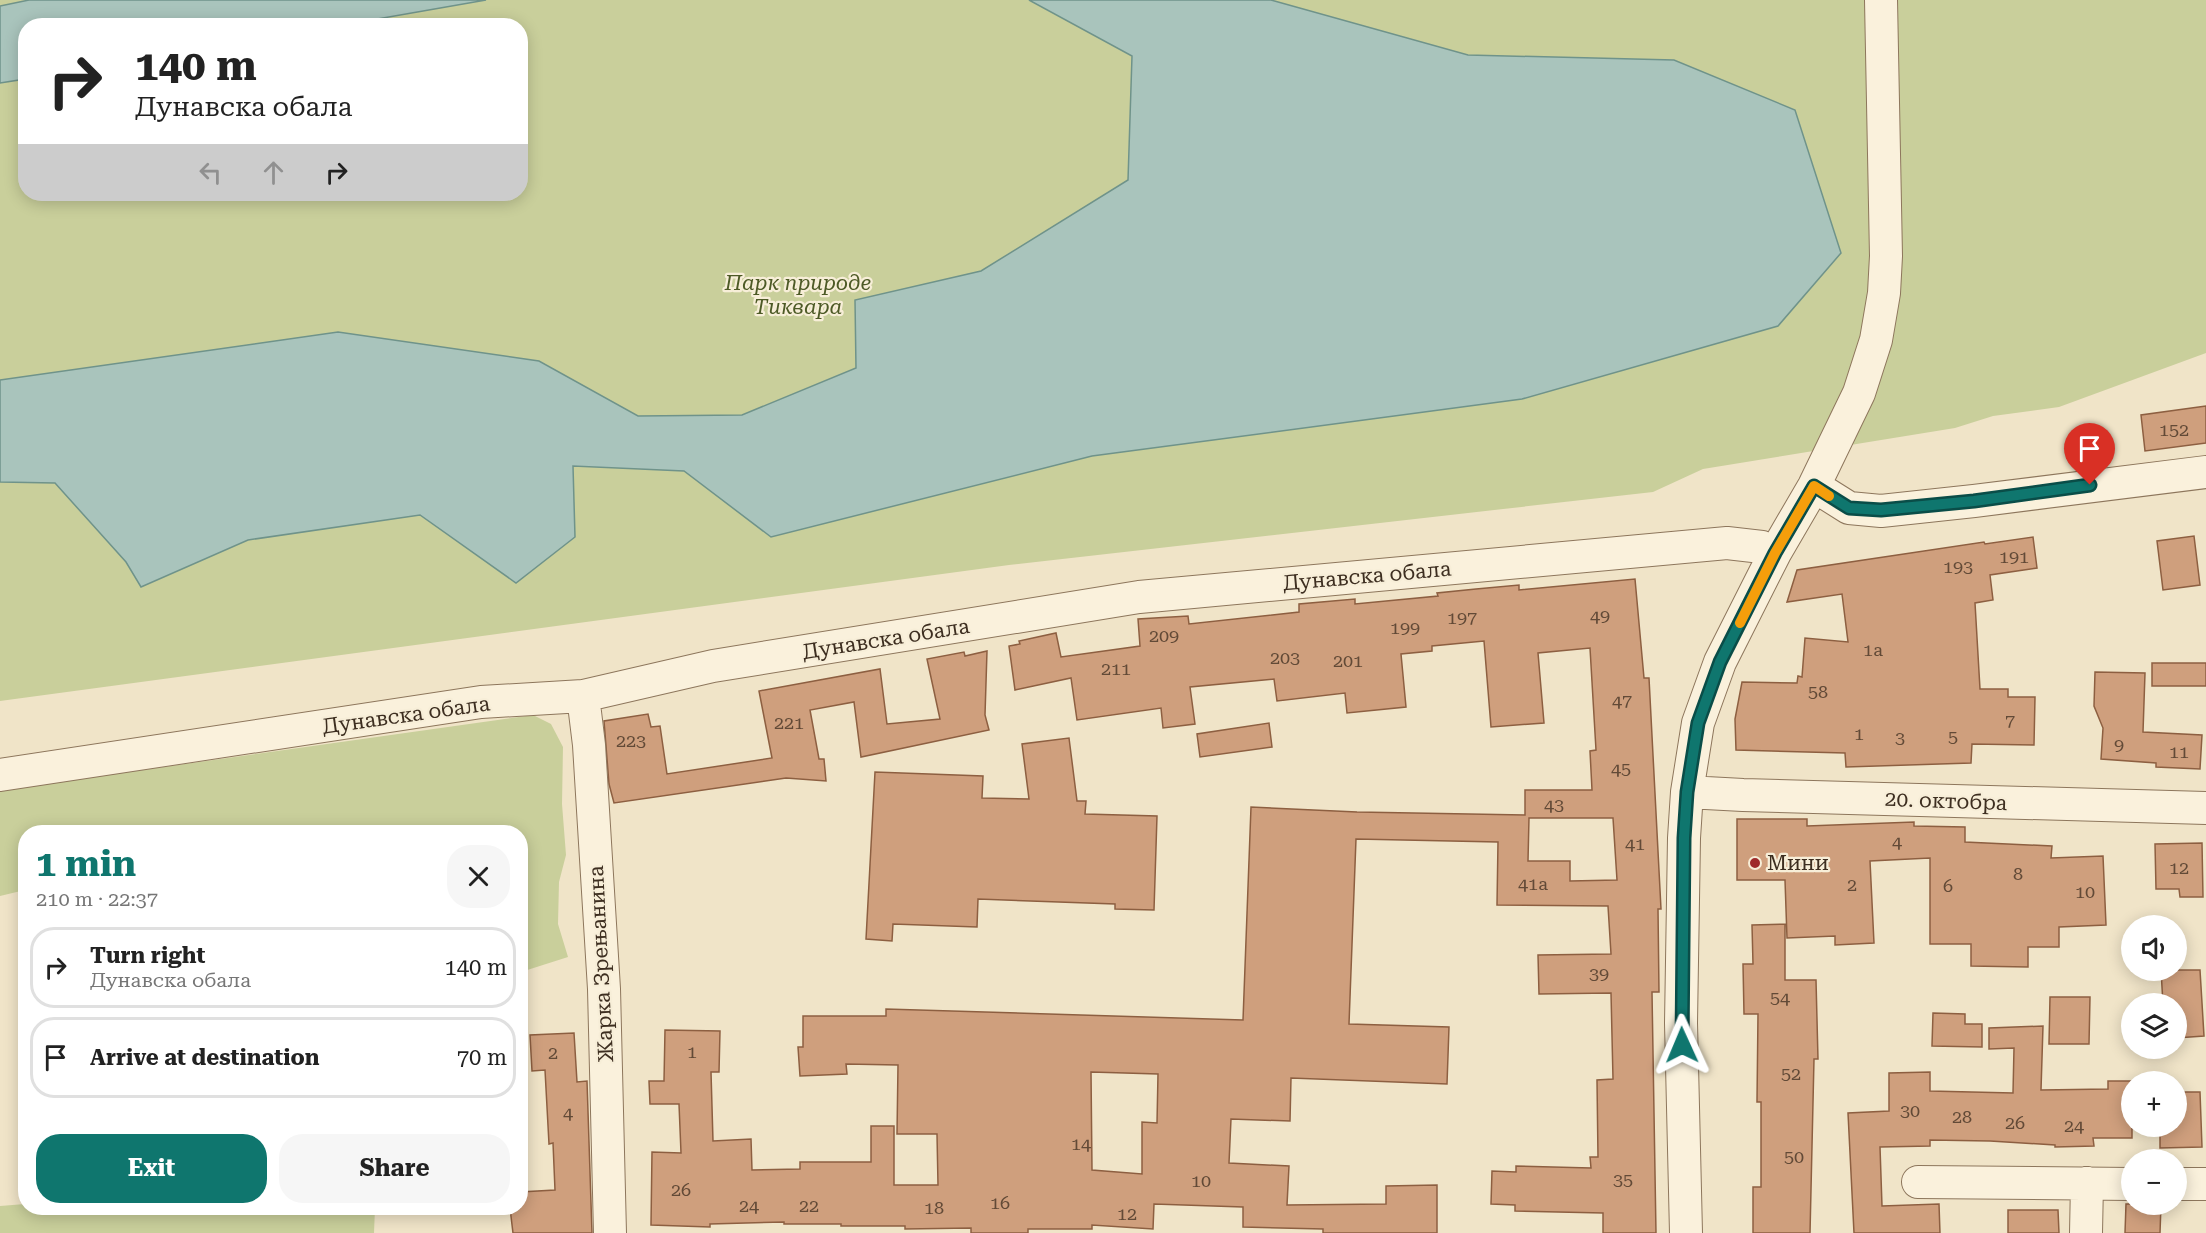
<!DOCTYPE html>
<html lang="en">
<head>
<meta charset="utf-8">
<style>
  :root { --surface:#fff; --page:#f6f6f6; --text:#222; --muted:#767676; --line:#e0e0e0; --accent:#0f766e }
  body { margin:0; font-family:"Roboto Serif",serif; background:var(--page); color:var(--text); height:100vh; display:flex; flex-direction:column; font-size:22px; white-space:nowrap }
  * { box-sizing:border-box; margin:0 }
  p { font-size:20px; color:var(--muted) }
  .icon { flex:none; width:33px; height:33px; fill:none; stroke:currentColor; stroke-width:2; stroke-linecap:round; stroke-linejoin:round }
  .map { position:relative; flex:1; overflow:hidden }
  .drawer { position:absolute; left:18px; top:825px; width:510px; height:390px; display:flex; flex-direction:column; background:var(--surface); border-radius:24px; box-shadow:0 3px 15px #0003 }
  .drawer>* { flex:none }
  .banner { position:absolute; left:18px; top:18px; width:510px; height:183px; border-radius:24px; box-shadow:0 3px 15px #0003; background:#fff; color:var(--text); overflow:hidden }
  .controls { position:absolute; left:2121px; top:915px; display:grid; gap:12px }
  .controls a { display:grid; place-items:center; width:66px; height:66px; border-radius:50%; background:var(--surface); box-shadow:0 3px 15px #0003; font-size:30px }
  .pin { position:absolute; display:grid; place-items:center; width:51px; height:51px; color:#fff; margin:-62px -26px; border-radius:50% 50% 50% 0; rotate:-45deg; box-shadow:0 0 6px #0007 }
  .pin .icon { rotate:45deg }
  .me { position:absolute; width:66px; margin:-33px; rotate:359deg; stroke-linejoin:round; filter:drop-shadow(0 0 4px #0008) }
  .turn { display:flex; align-items:center; gap:21px; height:126px; padding:0 18px; font-size:27px }
  .turn .icon { width:78px; height:78px; stroke-width:2.5 }
  .turn b { display:block; font-size:42px; line-height:51px }
  .lanes { display:flex; align-items:center; height:57px; padding:0 18px; background:#0003; justify-content:center; gap:30px; direction:ltr }
  .lanes .off { opacity:.35 }
  .round { display:grid; place-items:center; flex:none; width:63px; height:63px; border-radius:24px; background:var(--page) }
  .head { display:flex; align-items:center; justify-content:space-between; height:102px; padding:0 18px }
  h1 { font-size:36px; font-weight:700; line-height:45px; color:var(--accent) }
  .action { display:flex; gap:12px; margin-top:auto; padding:12px 18px }
  .action a { flex:1; height:69px; border-radius:24px; background:var(--accent); color:#fff; font-size:24px; font-weight:700; line-height:69px; text-align:center }
  .action a+a { background:var(--page); color:var(--text) }
  ul { padding:0; list-style:none }
  li { display:flex; align-items:center; gap:18px; height:81px; margin:0 12px 9px; padding:0 6px; border:3px solid var(--line); border-radius:24px }
  li div { flex:1 }
  li b { display:block; font-size:22px }
  li em { font-style:normal }
  .map>svg:first-child { display:block }
  .green { fill:#c9cf9b; fill-rule:evenodd }
  .water { fill:#a9c4bc; stroke:#6f938a; stroke-width:1.5 }
  .building { fill:#cf9f7d; stroke:#8d5f41; stroke-width:1.5; fill-rule:evenodd }
  .lines { fill:none; stroke-linecap:round; stroke-linejoin:round }
  .minor-casing { stroke:#8d765c; stroke-width:34 }
  .minor { stroke:#faf1dc; stroke-width:32 }
  .route-casing { stroke:#0a4d48; stroke-width:15 }
  .route { stroke:#0f766e; stroke-width:10 }
  .slow { stroke:#f59e0b; stroke-width:10 }
  .poi-dot { fill:#9e2a2b; stroke:#f7eed8; stroke-width:2 }
  .labels { text-anchor:middle; dominant-baseline:central; stroke-width:4.5; stroke-linejoin:round; paint-order:stroke }
  .number-label { font-size:18px; fill:#624a37 }
  .park-label { font-size:21px; font-style:italic; fill:#4d5a26; stroke:#f7eed8 }
  .street-label { font-size:21px; fill:#3d2e20; stroke:#f7eed8 }
  .poi-label { font-size:21px; fill:#3d2e20; stroke:#f7eed8; text-anchor:start }
</style>
</head>
<body>
<div class="map">
<svg width="2206" height="1233" viewBox="0 0 2206 1233">
  <rect width="100%" height="100%" fill="#f0e4c8"/>
  <!-- green -->
  <path class="green" d="M 0,0 L 2206,0 L 2206,353 L 2059,407 L 1993,416 L 1955,428 L 1703,469 L 1653,492 L 1009,565 L 0,701 ZM 26,26 L 520,26 L 520,194 L 26,194 Z
    M 533,715 L 551,724 L 563,747 L 562,804 L 566,855 L 559,882 L 558,924 L 568,957 L 521,972 L 520,832 L 26,832 L 25,890 L 0,896 L 0,790 Z
    M 25,1204 L 26,1208 L 375,1208 L 374,1233 L 0,1233 L 0,1206 Z"/>
  <!-- water -->
  <path class="water" d="M 29,0 L 486,0 L 343,25 L 26,26 L 25,79 L 0,83 L 0,6 Z
    M 1029,0 L 1271,0 L 1468,55 L 1674,60 L 1795,110 L 1841,253 L 1778,326 L 1522,399 L 1092,456 L 771,537 L 684,471 L 573,466 L 575,537 L 516,583 L 420,515 L 248,540 L 141,587 L 126,562 L 55,483 L 0,482 L 0,380 L 338,332 L 539,361 L 638,416 L 742,415 L 856,368 L 855,300 L 981,271 L 1128,180 L 1132,56 Z"/>
  <!-- building -->
  <path class="building" d="M 2206,406 L 2206,443 L 2145,451 L 2141,415 Z
    M 2194,536 L 2200,585 L 2163,590 L 2157,541 Z
    M 2033,537 L 2037,568 L 1990,575 L 1993,600 L 1975,603 L 1980,689 L 2008,689 L 2008,697 L 2035,697 L 2034,745 L 1972,744 L 1971,763 L 1846,767 L 1845,753 L 1736,750 L 1735,719 L 1742,682 L 1797,683 L 1798,676 L 1802,677 L 1805,638 L 1848,642 L 1842,594 L 1787,602 L 1797,570 L 1984,542 L 1985,544 Z
    M 1635,579 L 1644,678 L 1649,678 L 1661,909 L 1658,909 L 1659,992 L 1652,992 L 1656,1233 L 1603,1233 L 1603,1213 L 1515,1211 L 1515,1205 L 1491,1204 L 1492,1171 L 1516,1172 L 1516,1166 L 1591,1168 L 1590,1157 L 1598,1157 L 1597,1080 L 1613,1079 L 1611,993 L 1539,994 L 1538,955 L 1611,954 L 1608,906 L 1497,905 L 1498,842 L 1356,839 L 1349,1024 L 1449,1027 L 1447,1084 L 1291,1078 L 1290,1121 L 1231,1119 L 1229,1163 L 1289,1166 L 1287,1205 L 1386,1204 L 1386,1186 L 1437,1185 L 1437,1233 L 1323,1233 L 1323,1229 L 1243,1227 L 1243,1207 L 1154,1204 L 1153,1229 L 1092,1225 L 1092,1229 L 1028,1229 L 1028,1233 L 971,1233 L 971,1228 L 905,1229 L 905,1226 L 841,1226 L 841,1224 L 784,1224 L 784,1222 L 710,1224 L 710,1227 L 651,1225 L 652,1152 L 681,1153 L 679,1104 L 650,1104 L 649,1081 L 664,1081 L 665,1030 L 720,1031 L 719,1072 L 711,1072 L 713,1141 L 751,1139 L 752,1170 L 800,1169 L 800,1162 L 871,1162 L 871,1126 L 894,1126 L 894,1185 L 938,1185 L 937,1134 L 897,1134 L 898,1065 L 846,1064 L 847,1074 L 800,1076 L 798,1047 L 803,1047 L 803,1016 L 886,1016 L 886,1009 L 1243,1020 L 1251,807 L 1357,812 L 1525,815 L 1525,790 L 1592,790 L 1590,751 L 1596,750 L 1590,648 L 1538,653 L 1544,723 L 1491,727 L 1484,641 L 1432,646 L 1432,651 L 1401,654 L 1406,707 L 1347,713 L 1345,693 L 1277,701 L 1274,679 L 1190,687 L 1195,724 L 1163,728 L 1161,708 L 1077,720 L 1071,678 L 1015,690 L 1009,646 L 1020,644 L 1019,641 L 1056,633 L 1061,657 L 1140,646 L 1138,619 L 1188,616 L 1189,624 L 1299,612 L 1299,604 L 1355,599 L 1355,604 L 1438,596 L 1437,593 L 1476,589 L 1519,585 L 1519,590 ZM 1529,818 L 1613,818 L 1617,880 L 1570,881 L 1570,861 L 1528,861 ZM 1091,1072 L 1158,1074 L 1157,1123 L 1142,1122 L 1142,1174 L 1092,1170 Z
    M 987,651 L 985,715 L 989,730 L 861,757 L 854,702 L 810,710 L 819,759 L 824,759 L 826,781 L 786,778 L 614,803 L 609,784 L 604,721 L 648,714 L 651,727 L 660,726 L 667,774 L 772,758 L 759,691 L 880,669 L 887,724 L 940,719 L 927,659 L 964,652 L 965,656 Z
    M 2152,663 L 2206,663 L 2206,686 L 2152,686 Z
    M 2095,672 L 2145,673 L 2143,732 L 2202,735 L 2200,769 L 2156,767 L 2156,763 L 2101,759 L 2103,728 L 2094,706 Z
    M 1269,723 L 1272,747 L 1200,757 L 1197,734 Z
    M 1069,738 L 1077,801 L 1086,801 L 1085,814 L 1157,816 L 1154,910 L 1115,909 L 1115,904 L 978,899 L 977,927 L 893,924 L 892,941 L 866,939 L 875,772 L 983,776 L 982,798 L 1029,799 L 1022,744 Z
    M 1737,819 L 1807,819 L 1807,826 L 1914,822 L 1914,826 L 1965,827 L 1965,842 L 2052,846 L 2051,858 L 2103,856 L 2106,925 L 2059,927 L 2059,947 L 2028,947 L 2028,967 L 1971,966 L 1971,944 L 1930,944 L 1930,858 L 1870,861 L 1874,943 L 1835,945 L 1835,936 L 1787,938 L 1785,880 L 1737,880 Z
    M 2202,843 L 2203,897 L 2180,897 L 2179,889 L 2156,889 L 2155,844 Z
    M 1785,924 L 1785,980 L 1816,980 L 1818,1059 L 1814,1059 L 1810,1233 L 1753,1233 L 1753,1187 L 1761,1187 L 1761,1102 L 1757,1102 L 1758,1014 L 1744,1014 L 1743,964 L 1753,964 L 1752,925 Z
    M 2161,970 L 2200,970 L 2204,1036 L 2176,1038 L 2176,1004 L 2163,1004 Z
    M 2050,997 L 2090,997 L 2089,1044 L 2049,1044 Z
    M 1933,1013 L 1965,1014 L 1965,1024 L 1982,1024 L 1982,1047 L 1932,1046 Z
    M 2043,1026 L 2041,1090 L 2108,1089 L 2108,1081 L 2132,1081 L 2132,1138 L 2093,1138 L 2094,1146 L 2055,1147 L 2055,1145 L 1990,1141 L 1930,1140 L 1930,1146 L 1880,1147 L 1882,1206 L 1939,1204 L 1940,1233 L 1854,1233 L 1848,1113 L 1889,1111 L 1889,1073 L 1930,1072 L 1930,1091 L 2013,1093 L 2014,1048 L 1989,1049 L 1989,1028 Z
    M 574,1033 L 577,1082 L 587,1081 L 592,1233 L 513,1233 L 510,1208 L 520,1208 L 520,1192 L 555,1190 L 553,1143 L 549,1144 L 545,1070 L 532,1071 L 530,1035 Z
    M 2176,1092 L 2200,1092 L 2202,1147 L 2160,1148 L 2160,1126 L 2176,1126 Z
    M 2126,1204 L 2161,1204 L 2160,1233 L 2125,1233 Z
    M 2008,1210 L 2058,1210 L 2059,1233 L 2008,1233 Z"/>
  <g class="lines">
    <!-- minor casing -->
    <g class="minor-casing">
      <path id="minor" d="M 1814,486 L 1849,508 L 1881,511 L 1974,501 L 2206,472
        M 583,696 L 589,745 L 604,989 L 610,1233
        M 0,775 L 481,702 L 583,696 L 713,666 L 1139,597 L 1727,543 L 1762,547 L 1775,553
        M 1687,792 L 1743,795 L 2206,808
        M 1918,1182 L 2132,1184
        M 2176,1184 L 2206,1184
        M 1686,1233 L 1681,1023 L 1684,838 L 1687,792 L 1698,723 L 1720,662 L 1775,553 L 1814,486 L 1859,393 L 1876,340 L 1884,293 L 1886,256 L 1881,0
        M 2086,1233 L 2087,1183"/>
    </g>
    <!-- minor -->
    <use href="#minor" class="minor"/>
  </g>
  <g class="lines">
    <!-- route casing -->
    <g class="route-casing">
      <path id="route" d="M 1682,1045 L 1684,838 L 1687,792 L 1698,723 L 1720,662 L 1775,553 L 1814,486 L 1849,508 L 1881,510 L 1974,501 L 2090,485"/>
    </g>
    <!-- route -->
    <use href="#route" class="route"/>
    <!-- slow -->
    <path class="slow" d="M 1740,623 L 1775,553 L 1814,486 L 1829,496"/>
  </g>
  <!-- markers -->
  <circle class="poi-dot" cx="1755" cy="863" r="6"/>
  <g class="labels">
    <!-- number labels -->
    <g class="number-label">
      <text x="2174" y="429">152</text>
      <text x="2014" y="556">191</text>
      <text x="1958" y="566">193</text>
      <text x="1600" y="615">49</text>
      <text x="1462" y="617">197</text>
      <text x="1405" y="627">199</text>
      <text x="1164" y="635">209</text>
      <text x="1873" y="649">1a</text>
      <text x="1285" y="657">203</text>
      <text x="1348" y="660">201</text>
      <text x="1116" y="668">211</text>
      <text x="1818" y="691">58</text>
      <text x="1622" y="700">47</text>
      <text x="2010" y="720">7</text>
      <text x="789" y="722">221</text>
      <text x="1859" y="733">1</text>
      <text x="1953" y="736">5</text>
      <text x="1900" y="737">3</text>
      <text x="631" y="740">223</text>
      <text x="2119" y="744">9</text>
      <text x="2179" y="751">11</text>
      <text x="1621" y="768">45</text>
      <text x="1554" y="804">43</text>
      <text x="1897" y="841">4</text>
      <text x="1635" y="843">41</text>
      <text x="2179" y="867">12</text>
      <text x="2018" y="873">8</text>
      <text x="1533" y="883">41a</text>
      <text x="1852" y="884">2</text>
      <text x="1948" y="885">6</text>
      <text x="2085" y="891">10</text>
      <text x="1599" y="973">39</text>
      <text x="1780" y="997">54</text>
      <text x="692" y="1051">1</text>
      <text x="553" y="1052">2</text>
      <text x="1791" y="1073">52</text>
      <text x="1910" y="1110">30</text>
      <text x="568" y="1112">4</text>
      <text x="1962" y="1116">28</text>
      <text x="2015" y="1122">26</text>
      <text x="2074" y="1125">24</text>
      <text x="1081" y="1143">14</text>
      <text x="1794" y="1156">50</text>
      <text x="1623" y="1179">35</text>
      <text x="1201" y="1180">10</text>
      <text x="681" y="1189">26</text>
      <text x="1000" y="1202">16</text>
      <text x="749" y="1205">24</text>
      <text x="809" y="1205">22</text>
      <text x="934" y="1207">18</text>
      <text x="1127" y="1213">12</text>
    </g>
    <!-- park labels -->
    <g class="park-label">
      <text x="798" y="283">Парк природе<tspan x="798" dy="24">Тиквара</tspan></text>
    </g>
    <!-- street labels -->
    <g class="street-label">
      <text transform="translate(1367 576) rotate(-5)">Дунавска обала</text>
      <text transform="translate(886 639) rotate(-9)">Дунавска обала</text>
      <text transform="translate(406 715) rotate(-8)">Дунавска обала</text>
      <text transform="translate(1946 801) rotate(2)">20. октобра</text>
      <text transform="translate(601 964) rotate(-93)">Жарка Зрењанина</text>
    </g>
    <!-- poi labels -->
    <g class="poi-label">
      <text x="1767" y="863">Мини</text>
    </g>
  </g>
</svg>
<div class="controls">
<a><svg class="icon" aria-label="sound" viewBox="0 0 24 24"><path d="M4 9h4l5-4v14l-5-4H4zM17 9q2 3 0 6"/></svg></a>
<a><svg class="icon" aria-label="layers" viewBox="0 0 24 24"><path d="M12 4l9 5-9 5-9-5zM3 14l9 5 9-5"/></svg></a>
<a>+</a>
<a>−</a>
</div>
<div class="pin" style="left:2090px;top:485px;background:#d93025"><svg class="icon" aria-label="arrive" viewBox="0 0 24 24"><path d="M6 21V4h12l-3 4 3 4H6"/></svg></div>
<svg class="me" style="left:1682px;top:1045px" viewBox="-20 -20 40 40"><path d="M0-17L14 15 0 8-14 15z" fill="#0f766e" stroke="#fff" stroke-width="4"/></svg>
<div class="banner">
<div class="turn"><svg class="icon" aria-label="right" viewBox="0 0 24 24"><path d="M7 20v-9h11M14 6l5 5-5 5"/></svg><div><b>140 m</b>Дунавска обала</div></div>
<div class="lanes"><svg class="icon off" aria-label="left" viewBox="0 0 24 24"><path d="M17 20v-9H6M10 6l-5 5 5 5"/></svg><svg class="icon off" aria-label="ahead" viewBox="0 0 24 24"><path d="M12 20V5M6 11l6-6 6 6"/></svg><svg class="icon" aria-label="right" viewBox="0 0 24 24"><path d="M7 20v-9h11M14 6l5 5-5 5"/></svg></div>
</div>
<section class="drawer">
<div class="head"><div><h1>1 min</h1><p>210 m · 22:37</p></div><a class="round"><svg class="icon" aria-label="close" viewBox="0 0 24 24"><path d="M6 6l12 12M18 6L6 18"/></svg></a></div>
<ul>
<li><svg class="icon" aria-label="right" viewBox="0 0 24 24"><path d="M7 20v-9h11M14 6l5 5-5 5"/></svg><div><b>Turn right</b><p>Дунавска обала</p></div><em>140 m</em></li>
<li><svg class="icon" aria-label="arrive" viewBox="0 0 24 24"><path d="M6 21V4h12l-3 4 3 4H6"/></svg><div><b>Arrive at destination</b></div><em>70 m</em></li>
</ul>
<div class="action"><a>Exit</a><a>Share</a></div>
</section>
</div>
</body>
</html>
